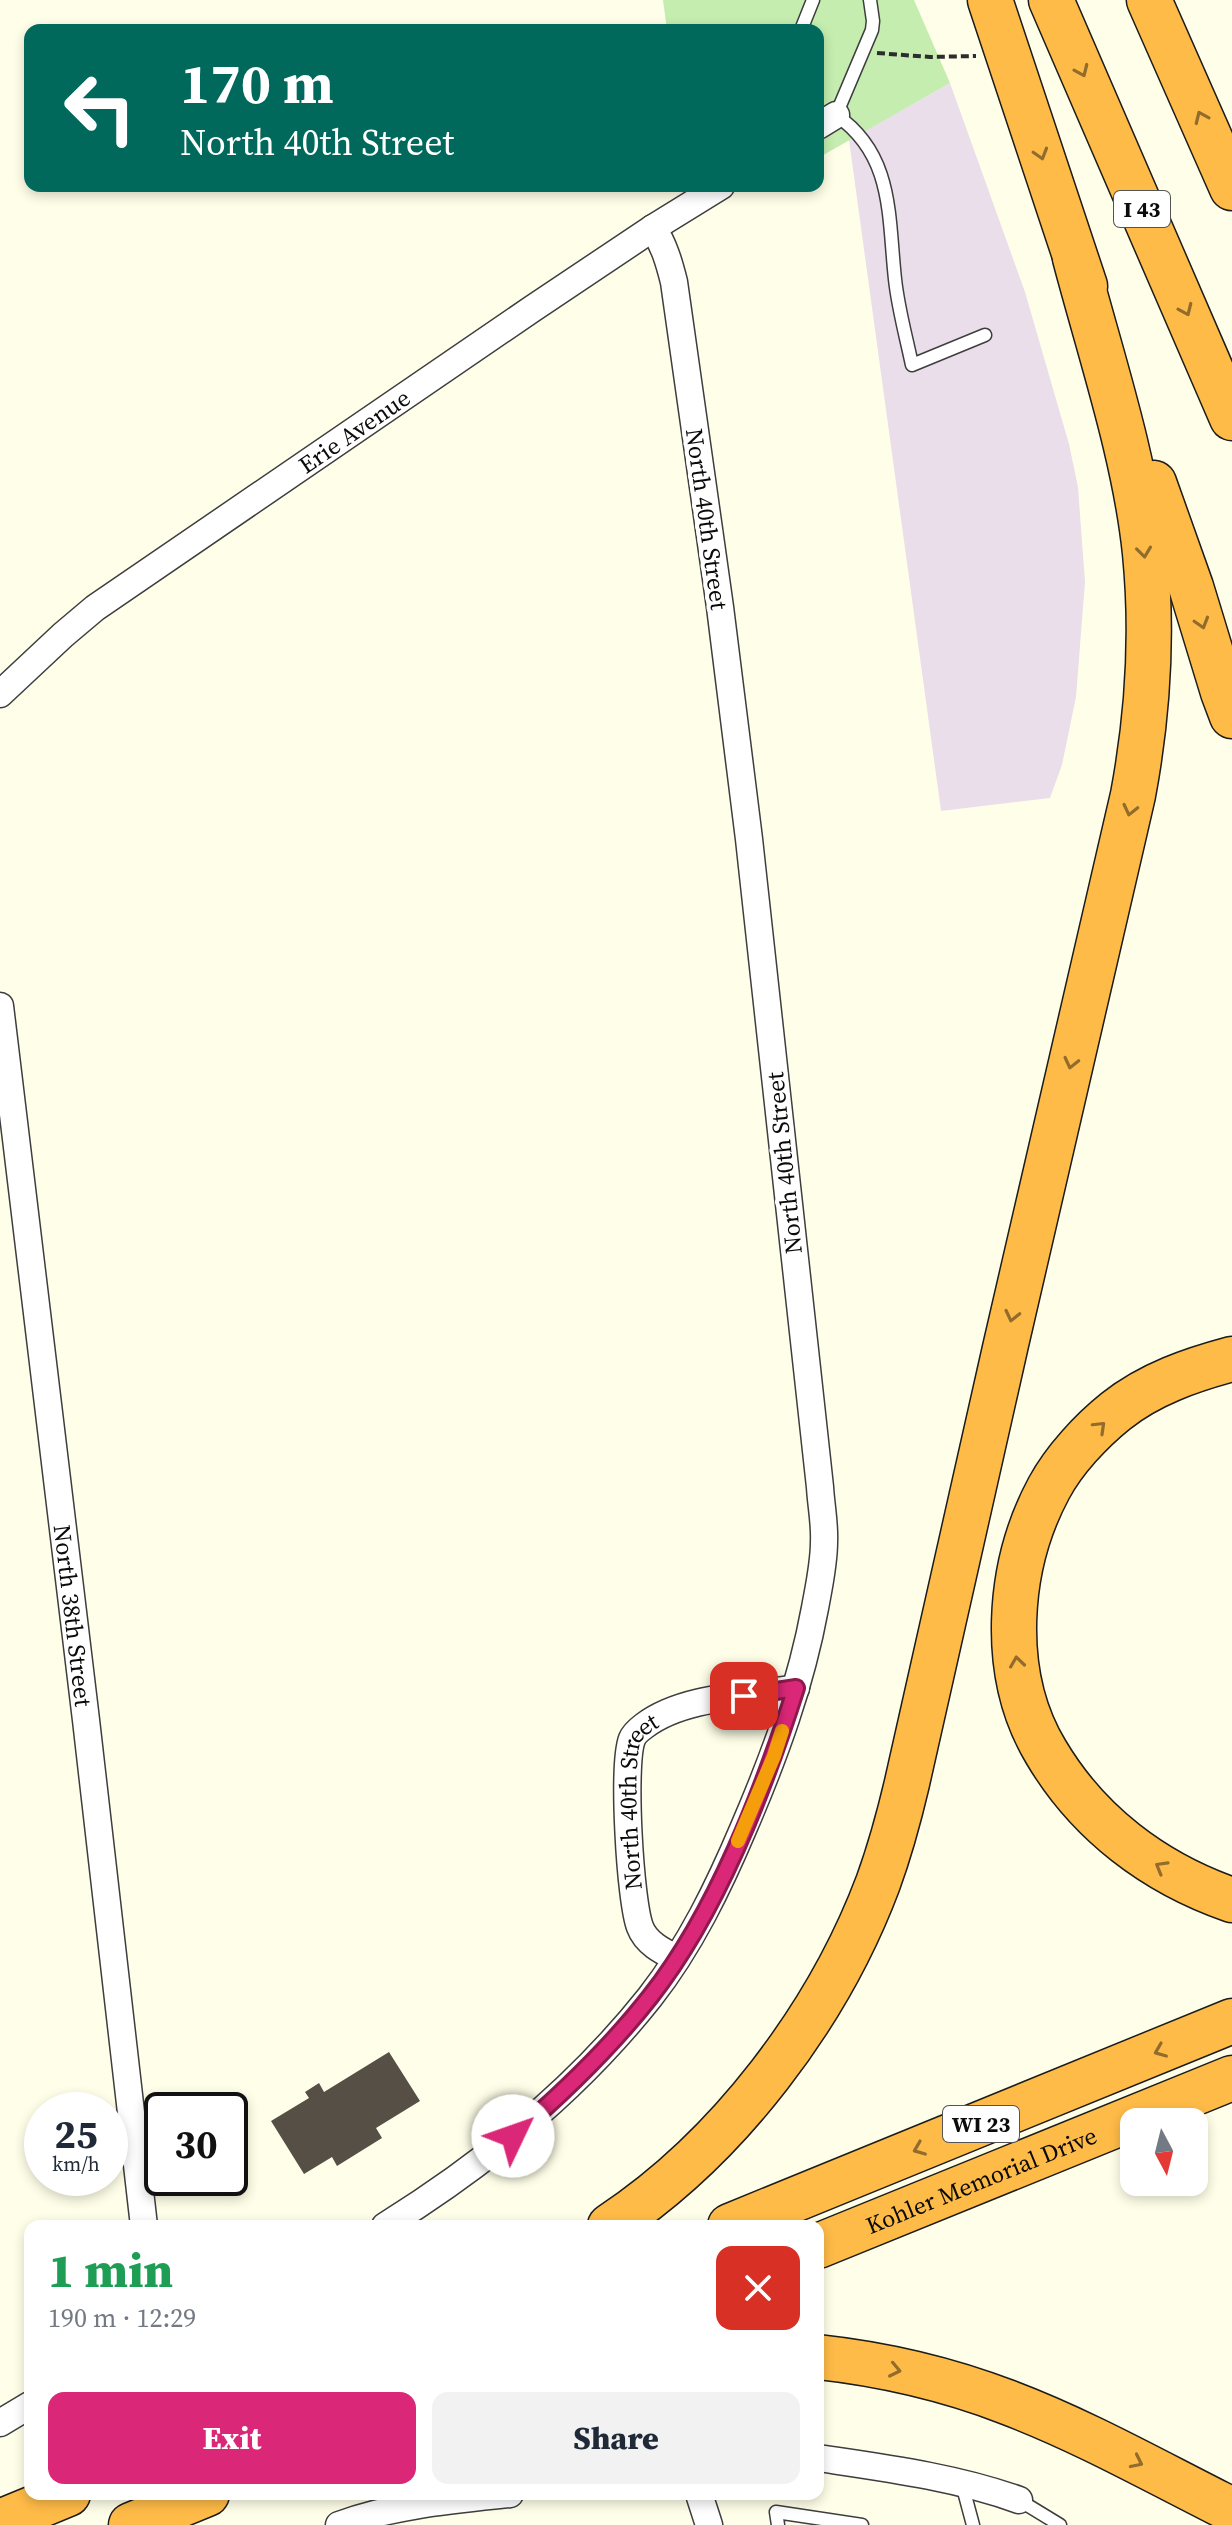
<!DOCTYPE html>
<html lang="en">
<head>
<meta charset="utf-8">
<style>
  :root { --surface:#fff; --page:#f2f2f3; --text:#1f2937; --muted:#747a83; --accent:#db2777 }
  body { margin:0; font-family:"Source Serif 4",serif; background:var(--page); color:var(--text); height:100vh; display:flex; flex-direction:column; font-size:30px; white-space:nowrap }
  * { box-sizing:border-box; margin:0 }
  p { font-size:26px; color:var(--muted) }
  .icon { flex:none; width:44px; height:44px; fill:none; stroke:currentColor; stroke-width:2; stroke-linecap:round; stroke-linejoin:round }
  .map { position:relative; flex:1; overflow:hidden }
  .details { position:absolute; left:24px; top:2220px; width:800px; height:280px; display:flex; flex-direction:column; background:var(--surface); border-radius:16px; box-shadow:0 4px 12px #0003 }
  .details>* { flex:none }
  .banner { position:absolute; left:24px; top:24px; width:800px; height:168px; border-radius:16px; box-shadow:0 4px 12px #0003; background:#00695c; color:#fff; overflow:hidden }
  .needle { width:52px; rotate:173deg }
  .tools { position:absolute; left:1120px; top:2108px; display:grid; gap:16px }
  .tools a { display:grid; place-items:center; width:88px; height:88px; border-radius:16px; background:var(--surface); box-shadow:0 4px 12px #0003; font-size:40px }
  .speed { position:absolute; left:24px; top:2092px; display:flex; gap:16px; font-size:40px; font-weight:700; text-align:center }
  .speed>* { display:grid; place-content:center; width:104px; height:104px; border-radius:50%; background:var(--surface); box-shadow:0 4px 12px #0003; line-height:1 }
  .speed small { font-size:20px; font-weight:400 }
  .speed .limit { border:4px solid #111; border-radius:12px; background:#fff; color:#111 }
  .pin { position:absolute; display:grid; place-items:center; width:68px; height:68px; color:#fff; margin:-34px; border-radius:16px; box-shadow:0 4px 12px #0006 }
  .me { position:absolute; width:88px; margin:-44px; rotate:48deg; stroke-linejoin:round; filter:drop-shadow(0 0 6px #0008) }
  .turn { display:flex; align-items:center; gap:28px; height:168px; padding:0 24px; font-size:36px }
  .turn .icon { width:104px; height:104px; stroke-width:2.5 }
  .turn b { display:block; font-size:56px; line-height:68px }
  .round { display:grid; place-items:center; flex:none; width:84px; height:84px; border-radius:16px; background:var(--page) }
  .overview { display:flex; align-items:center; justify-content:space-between; height:136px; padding:0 24px }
  h1 { font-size:48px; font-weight:800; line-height:60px; color:#1e9e55 }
  .primary-button { display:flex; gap:16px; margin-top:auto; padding:16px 24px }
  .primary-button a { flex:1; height:92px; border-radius:16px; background:var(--accent); color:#fff; font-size:32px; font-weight:800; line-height:92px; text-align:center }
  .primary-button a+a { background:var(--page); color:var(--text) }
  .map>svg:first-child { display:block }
  .industrial { fill:#ebdeeb }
  .green { fill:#c4edaf }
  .building { fill:#554f46 }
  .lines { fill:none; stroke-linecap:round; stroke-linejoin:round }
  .lane-casing { stroke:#3e3e3e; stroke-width:15 }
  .street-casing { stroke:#3e3e3e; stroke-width:29 }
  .highway-casing { stroke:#1c1c1c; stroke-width:47 }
  .path { stroke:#2d2d2d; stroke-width:4; stroke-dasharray:8 4; stroke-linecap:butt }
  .lane { stroke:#fff; stroke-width:12 }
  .street { stroke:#fff; stroke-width:26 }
  .highway { stroke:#ffbb47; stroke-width:44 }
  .oneway { stroke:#916c2c }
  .route-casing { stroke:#8e194d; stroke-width:20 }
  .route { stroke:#db2777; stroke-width:14 }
  .slow { stroke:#f59e0b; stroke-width:14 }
  .labels { text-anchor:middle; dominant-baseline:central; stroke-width:8; stroke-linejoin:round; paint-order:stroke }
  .shield { fill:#fff; stroke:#545454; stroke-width:2 }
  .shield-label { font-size:22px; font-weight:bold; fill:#0b0b0b }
  .street-label { font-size:24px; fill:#0b0b0b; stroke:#fff }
</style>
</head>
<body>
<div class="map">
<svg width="1232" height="2525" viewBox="0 0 1232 2525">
  <rect width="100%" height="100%" fill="#ffffe9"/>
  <!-- industrial -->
  <path class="industrial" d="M 950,83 L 1025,292 L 1069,444 L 1078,487 L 1085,582 L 1076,697 L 1062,765 L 1050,798 L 941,811 L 849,140 Z"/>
  <!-- green -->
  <path class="green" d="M 663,0 L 914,0 L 950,83 L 818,158 L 818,30 L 667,30 Z"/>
  <!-- building -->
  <path class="building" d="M 389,2052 L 420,2101 L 376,2128 L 382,2138 L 337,2166 L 332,2157 L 304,2174 L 271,2121 L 309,2098 L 305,2092 L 319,2083 L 324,2092 Z"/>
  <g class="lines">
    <!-- lane casing -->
    <g class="lane-casing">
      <path id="lane" d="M 870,0 L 873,21 L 872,30 L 836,115 C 894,155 888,216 895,279 C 898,308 906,336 912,365 L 985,335
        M 801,30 L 813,0
        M 962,2484 L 973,2525
        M 1019,2500 L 1060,2525
        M 778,2525 L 776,2512 L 862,2525"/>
    </g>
    <!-- street casing -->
    <g class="street-casing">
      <g id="street">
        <path d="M 818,126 L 836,115"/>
        <path id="s1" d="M 0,694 L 63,635 L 95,608 L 532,309 L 653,228 L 721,186"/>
        <path id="s2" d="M 0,1006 L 86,1720 L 144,2226"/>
        <path id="s3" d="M 676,1958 C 662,1951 646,1943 640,1927 C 630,1901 622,1765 632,1739 C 634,1734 640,1729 644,1726 C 683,1696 749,1696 796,1688"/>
        <path d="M 385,2226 C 485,2164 577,2089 650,1997 C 690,1946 719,1886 744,1827 C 775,1755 801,1684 815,1608 C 819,1586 824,1564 824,1542 C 825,1524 821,1505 820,1487 L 749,839 L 720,607 L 674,282 C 669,262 664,245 653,228"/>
        <path d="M 0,2423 L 30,2405"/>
        <path d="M 818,2458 C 885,2468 955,2477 1019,2500"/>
        <path d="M 699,2494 L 709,2525"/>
        <path d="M 339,2525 C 393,2505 453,2500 510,2494"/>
      </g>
    </g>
    <!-- highway casing -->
    <g class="highway-casing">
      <g id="highway">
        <path d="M 990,0 L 1085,286"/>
        <path d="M 1051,0 L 1232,418"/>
        <path d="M 1149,0 L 1232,188"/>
        <path d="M 1154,483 L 1191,587 L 1223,692 L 1232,716"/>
        <path d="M 1232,1359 C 1191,1370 1150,1384 1116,1411 C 1091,1431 1064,1460 1049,1488 C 1007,1566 999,1674 1046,1752 C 1088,1823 1154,1873 1232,1900"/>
        <path d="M 610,2226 C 728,2148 828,2016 878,1883 C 890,1850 899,1817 907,1783 L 1006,1344 L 1133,795 C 1148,715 1153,634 1145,553 C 1135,456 1100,353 1075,258"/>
        <path d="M 730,2226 L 1232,2021"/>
        <path id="s4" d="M 818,2246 L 1232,2078"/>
        <path d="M 818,2357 C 882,2364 947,2379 1007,2402 C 1084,2431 1158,2473 1232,2510"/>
        <path d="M 0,2522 L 68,2494"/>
        <path d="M 131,2525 L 207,2494"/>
      </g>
    </g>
    <!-- path -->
    <path class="path" d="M 877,53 L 930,57 L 976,56"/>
    <!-- lane -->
    <use href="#lane" class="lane"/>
    <!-- street -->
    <use href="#street" class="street"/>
    <!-- highway -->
    <use href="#highway" class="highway"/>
  </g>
  <!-- one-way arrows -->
  <defs><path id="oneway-chevron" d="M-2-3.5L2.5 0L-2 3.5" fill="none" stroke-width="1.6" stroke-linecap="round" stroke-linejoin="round" transform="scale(2)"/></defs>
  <g class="oneway">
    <use href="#oneway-chevron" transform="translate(1082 71) rotate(66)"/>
    <use href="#oneway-chevron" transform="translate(1201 117) rotate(-114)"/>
    <use href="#oneway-chevron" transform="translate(1041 154) rotate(73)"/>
    <use href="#oneway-chevron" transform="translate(1186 310) rotate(66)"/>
    <use href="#oneway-chevron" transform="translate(1144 552) rotate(83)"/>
    <use href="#oneway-chevron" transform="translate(1202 623) rotate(73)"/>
    <use href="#oneway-chevron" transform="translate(1130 810) rotate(103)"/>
    <use href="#oneway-chevron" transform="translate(1071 1063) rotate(103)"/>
    <use href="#oneway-chevron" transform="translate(1012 1316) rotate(103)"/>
    <use href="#oneway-chevron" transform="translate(1100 1427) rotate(-44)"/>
    <use href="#oneway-chevron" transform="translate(1017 1662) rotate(-98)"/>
    <use href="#oneway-chevron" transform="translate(1161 1867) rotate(-150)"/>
    <use href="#oneway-chevron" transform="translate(1160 2051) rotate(158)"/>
    <use href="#oneway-chevron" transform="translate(919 2149) rotate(158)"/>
    <use href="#oneway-chevron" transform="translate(895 2370) rotate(12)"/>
    <use href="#oneway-chevron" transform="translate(1137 2462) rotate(26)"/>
  </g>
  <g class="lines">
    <!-- route casing -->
    <g class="route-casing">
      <path id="route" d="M 513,2136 C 562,2094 610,2048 650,1997 C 717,1912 763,1791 796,1688 L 744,1696"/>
    </g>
    <!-- route -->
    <use href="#route" class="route"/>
    <!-- slow -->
    <path class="slow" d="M 738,1841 L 774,1756 L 782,1731"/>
  </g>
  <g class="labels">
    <!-- shield labels -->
    <g class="shield">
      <rect x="1114" y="191" width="56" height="36" rx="6"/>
      <rect x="943" y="2106" width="76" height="36" rx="6"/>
    </g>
    <g class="shield-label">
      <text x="1142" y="209">I 43</text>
      <text x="981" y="2124">WI 23</text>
    </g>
    <!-- street labels -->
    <g class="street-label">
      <text stroke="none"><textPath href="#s1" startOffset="442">Erie Avenue</textPath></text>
      <text transform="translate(707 519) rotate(82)">North 40th Street</text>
      <text transform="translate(784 1163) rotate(-96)">North 40th Street</text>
      <text stroke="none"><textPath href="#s2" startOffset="614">North 38th Street</textPath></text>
      <text stroke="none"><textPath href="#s3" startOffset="178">North 40th Street</textPath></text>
      <text stroke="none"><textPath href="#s4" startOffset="176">Kohler Memorial Drive</textPath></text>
    </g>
  </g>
</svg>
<div class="tools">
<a><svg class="needle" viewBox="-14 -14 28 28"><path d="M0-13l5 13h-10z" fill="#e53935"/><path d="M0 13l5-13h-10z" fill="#747a83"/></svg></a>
</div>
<div class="speed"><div>25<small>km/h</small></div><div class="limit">30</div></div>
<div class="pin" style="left:744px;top:1696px;background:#d93025"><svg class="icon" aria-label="arrive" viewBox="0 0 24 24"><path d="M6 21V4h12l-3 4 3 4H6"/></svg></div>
<svg class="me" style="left:513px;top:2136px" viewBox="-20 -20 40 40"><circle r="19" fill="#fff"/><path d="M0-13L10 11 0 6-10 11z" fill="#db2777"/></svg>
<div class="banner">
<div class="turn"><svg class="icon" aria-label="left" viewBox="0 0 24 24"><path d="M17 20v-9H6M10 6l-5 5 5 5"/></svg><div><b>170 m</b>North 40th Street</div></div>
</div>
<section class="details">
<div class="overview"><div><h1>1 min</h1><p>190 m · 12:29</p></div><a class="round" style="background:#d93025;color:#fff"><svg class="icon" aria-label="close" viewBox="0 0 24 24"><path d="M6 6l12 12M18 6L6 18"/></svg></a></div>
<div class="primary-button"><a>Exit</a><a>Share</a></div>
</section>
</div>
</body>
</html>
